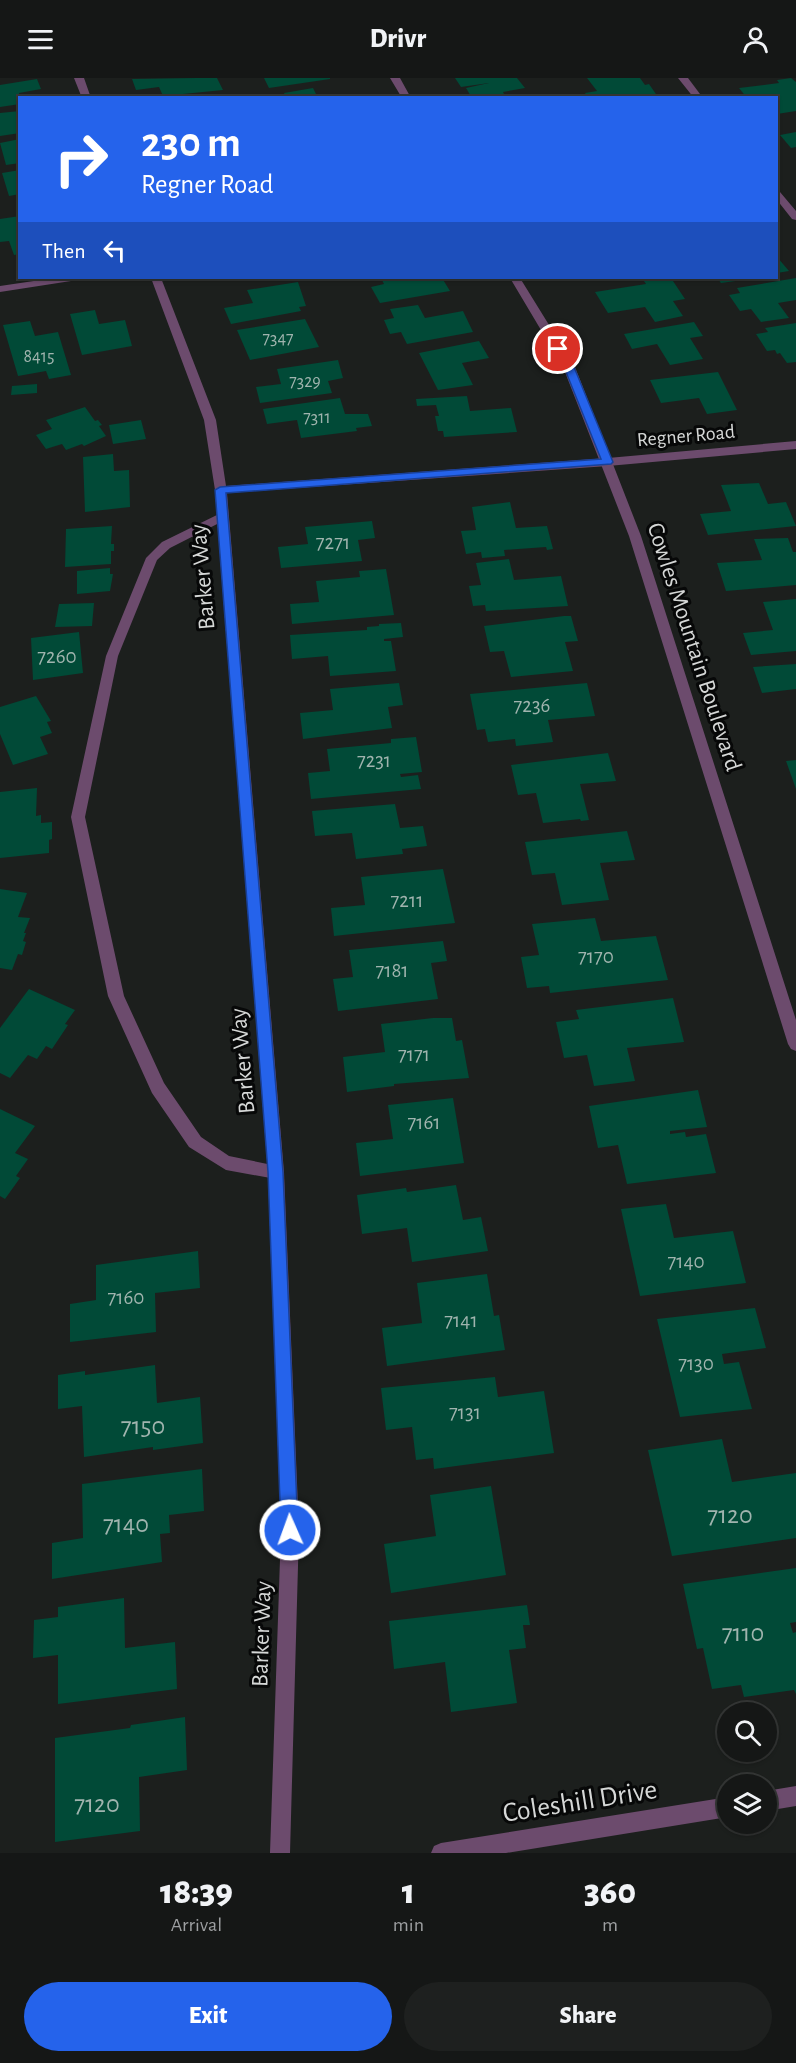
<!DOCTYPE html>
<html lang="en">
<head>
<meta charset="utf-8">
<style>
  :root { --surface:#151716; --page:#1e201f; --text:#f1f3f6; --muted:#9d9fa1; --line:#343635; --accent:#2563eb }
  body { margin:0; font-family:"Alegreya Sans",sans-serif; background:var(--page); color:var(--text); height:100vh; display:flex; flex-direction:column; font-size:22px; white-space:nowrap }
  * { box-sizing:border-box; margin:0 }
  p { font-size:20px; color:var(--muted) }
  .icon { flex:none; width:33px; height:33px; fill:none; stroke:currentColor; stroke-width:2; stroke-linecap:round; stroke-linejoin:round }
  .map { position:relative; height:1775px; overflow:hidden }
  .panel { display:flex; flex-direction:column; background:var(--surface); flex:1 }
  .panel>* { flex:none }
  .guide { position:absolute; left:18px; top:18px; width:760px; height:183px; border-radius:0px; box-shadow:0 2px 4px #0004,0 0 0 2px var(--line); background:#2563eb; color:#fff; overflow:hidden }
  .buttons { position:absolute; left:717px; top:1624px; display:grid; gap:12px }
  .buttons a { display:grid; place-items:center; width:60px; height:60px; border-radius:50%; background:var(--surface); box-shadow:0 2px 4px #0004,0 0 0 2px var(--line); font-size:30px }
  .pin { position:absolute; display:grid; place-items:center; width:51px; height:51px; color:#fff; margin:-26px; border:3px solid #fff; border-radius:50%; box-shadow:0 2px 6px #0007 }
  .me { position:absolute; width:66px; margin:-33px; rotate:358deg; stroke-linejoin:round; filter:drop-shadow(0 0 4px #0008) }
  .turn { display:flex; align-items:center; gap:21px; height:126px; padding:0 24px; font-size:27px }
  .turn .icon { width:78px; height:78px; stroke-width:2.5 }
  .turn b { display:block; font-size:42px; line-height:51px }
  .then { display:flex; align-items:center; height:57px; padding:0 24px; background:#0003; gap:12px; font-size:22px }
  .eta { display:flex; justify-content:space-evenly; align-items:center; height:102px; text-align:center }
  .eta b { font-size:36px; font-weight:800; line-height:42px }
  .button { display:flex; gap:12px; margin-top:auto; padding:12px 24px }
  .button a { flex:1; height:69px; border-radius:36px; background:var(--accent); color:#fff; font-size:24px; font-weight:800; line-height:69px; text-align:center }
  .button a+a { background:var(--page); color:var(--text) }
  header { display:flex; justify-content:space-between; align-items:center; height:78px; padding:0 24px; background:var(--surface); font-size:27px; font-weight:800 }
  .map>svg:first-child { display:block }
  .building { fill:#014a37 }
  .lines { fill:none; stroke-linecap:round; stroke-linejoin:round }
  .service { fill:#6c4b6d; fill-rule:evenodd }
  .minor { fill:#6c4b6d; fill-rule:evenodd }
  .tertiary { fill:#6c4b6d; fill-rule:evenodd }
  .route { fill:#2563eb; stroke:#184099; stroke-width:1.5 }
  .labels { text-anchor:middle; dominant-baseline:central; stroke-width:6; stroke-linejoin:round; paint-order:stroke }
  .far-number-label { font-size:18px; fill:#a0b4ae }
  .far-street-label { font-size:20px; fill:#d5d7d6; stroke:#070808 }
  .number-label { font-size:21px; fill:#a0b4ae }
  .street-label { font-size:24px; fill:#d5d7d6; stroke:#070808 }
  .near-number-label { font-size:26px; fill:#a0b4ae }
  .near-street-label { font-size:28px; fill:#d5d7d6; stroke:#070808 }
</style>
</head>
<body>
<header><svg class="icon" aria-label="menu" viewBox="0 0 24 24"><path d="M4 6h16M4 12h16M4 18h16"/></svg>Drivr<svg class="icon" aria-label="person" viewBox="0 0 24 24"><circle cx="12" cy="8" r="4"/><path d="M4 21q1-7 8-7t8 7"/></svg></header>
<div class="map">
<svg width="796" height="1775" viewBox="0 0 796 1775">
  <rect width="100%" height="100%" fill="#1c1f1d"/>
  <!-- building -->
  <path class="building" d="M 195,0 L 217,0 L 223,12 L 163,18 L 159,9 L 136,12 L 132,1 Z
    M 264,0 L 330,0 L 330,1 L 269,10 Z
    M 455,0 L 517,0 L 525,10 L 503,14 L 504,16 L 472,20 L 466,10 L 489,5 L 461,9 Z
    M 587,0 L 640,0 L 645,7 L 649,6 L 658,19 L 588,20 L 585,15 L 597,13 Z
    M 791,0 L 796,4 L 796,33 L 777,36 L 777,20 L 747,20 L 739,10 L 779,5 L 777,2 Z
    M 37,1 L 41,11 L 19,15 L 20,26 L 0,29 L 0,7 Z
    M 313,10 L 318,20 L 286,20 L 284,15 Z
    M 20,33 L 20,55 L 0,58 L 0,35 Z
    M 796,54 L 796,69 L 791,70 L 780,57 Z
    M 20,61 L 20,85 L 6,87 L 0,65 Z
    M 20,92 L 20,116 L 9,118 L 2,95 Z
    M 20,138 L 20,176 L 14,177 L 9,163 L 0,164 L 0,141 Z
    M 777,179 L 789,193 L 777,195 Z
    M 381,200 L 416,200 L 418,203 L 442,200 L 450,213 L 380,225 L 371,209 L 384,206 Z
    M 642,200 L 671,200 L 685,221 L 673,223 L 683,238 L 655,244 L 645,229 L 608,235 L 595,214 L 646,206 Z
    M 717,200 L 750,200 L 750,201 L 721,205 Z
    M 796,200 L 796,222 L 778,225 L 789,240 L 761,244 L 751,231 L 740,233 L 729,217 L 740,215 L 737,210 Z
    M 298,204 L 306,228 L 299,229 L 301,233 L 231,246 L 224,230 L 253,225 L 247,212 Z
    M 418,227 L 425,240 L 463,233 L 473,254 L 407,266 L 401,254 L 390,256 L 384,242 L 394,240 L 390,231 Z
    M 95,232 L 99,246 L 125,242 L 132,268 L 82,277 L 70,236 Z
    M 305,241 L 319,269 L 250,282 L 237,252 Z
    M 30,243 L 35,258 L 58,254 L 71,297 L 49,301 L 46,293 L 18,298 L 3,247 Z
    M 694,244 L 703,258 L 690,260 L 703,281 L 670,287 L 657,266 L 632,271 L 624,256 Z
    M 796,245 L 796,284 L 787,285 L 780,275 L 777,276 L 775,272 L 767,273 L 756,256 L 768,254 L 765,250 Z
    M 479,263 L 489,280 L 462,285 L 473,307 L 438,312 L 419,275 Z
    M 338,282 L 343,300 L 328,303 L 332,315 L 260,325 L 256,309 L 281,306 L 277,291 Z
    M 718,294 L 737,332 L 707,336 L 699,320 L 661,325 L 650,302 Z
    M 37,306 L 37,315 L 11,317 L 12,308 Z
    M 467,318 L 470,333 L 511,330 L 517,354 L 444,359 L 443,353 L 438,353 L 435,338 L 439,338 L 436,327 L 417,328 L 416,321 Z
    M 340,320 L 345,336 L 368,336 L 372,348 L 356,350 L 357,353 L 301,360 L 297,342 L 267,346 L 263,331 Z
    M 85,329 L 95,343 L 98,342 L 102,347 L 99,348 L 106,358 L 84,368 L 82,366 L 66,372 L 62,366 L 46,371 L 36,357 L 52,351 L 46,342 Z
    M 141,342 L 146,361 L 113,366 L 109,347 Z
    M 113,376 L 114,393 L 129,392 L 130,429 L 85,434 L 83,379 Z
    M 759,405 L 768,426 L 786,424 L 796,448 L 708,457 L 700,436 L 731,433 L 721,407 Z
    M 510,424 L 516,450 L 547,448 L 553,471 L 547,472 L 546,469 L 504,472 L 505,478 L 482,480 L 481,474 L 466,476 L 461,453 L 476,452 L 472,429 Z
    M 372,443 L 375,460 L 358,462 L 362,483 L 281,490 L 278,469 L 308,466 L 305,449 Z
    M 112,448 L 111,466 L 114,466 L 114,473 L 111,473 L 111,486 L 65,489 L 66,451 Z
    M 788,460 L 793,474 L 796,474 L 796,507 L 726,513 L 717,485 L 762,482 L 754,461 Z
    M 509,481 L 514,502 L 561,498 L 568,528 L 486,533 L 485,527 L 473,528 L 469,508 L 481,507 L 476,485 Z
    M 110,490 L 110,496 L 113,496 L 110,513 L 77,516 L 77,493 Z
    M 386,491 L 394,537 L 292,546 L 290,526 L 319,524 L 316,503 L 360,499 L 359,493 Z
    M 796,521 L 796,573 L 751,577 L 743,555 L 773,552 L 763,524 Z
    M 94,525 L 92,548 L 55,549 L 59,526 Z
    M 564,538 L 571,538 L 578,563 L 565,564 L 573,593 L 511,599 L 504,573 L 490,574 L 484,548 Z
    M 401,545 L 403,559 L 384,561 L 384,563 L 391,563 L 396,593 L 330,598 L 328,578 L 292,581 L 290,557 L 367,552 L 367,549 L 379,548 L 379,546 Z
    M 79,554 L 83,595 L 33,602 L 31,560 Z
    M 796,586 L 796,611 L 762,615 L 753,589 Z
    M 399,605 L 403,627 L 388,629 L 392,650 L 303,661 L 300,635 L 333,632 L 330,611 Z
    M 587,605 L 595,638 L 548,642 L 553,664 L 516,668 L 515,661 L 488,664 L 485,651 L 477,652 L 470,616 Z
    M 36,618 L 51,643 L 47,644 L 52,655 L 40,659 L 48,676 L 13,687 L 0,656 L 0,629 Z
    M 416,659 L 422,694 L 400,696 L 401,699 L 418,697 L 421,711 L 311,721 L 308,695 L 330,693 L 327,671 L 391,665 L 391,661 Z
    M 608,675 L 616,703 L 580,706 L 589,742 L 581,743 L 580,741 L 543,745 L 536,715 L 518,717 L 511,687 Z
    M 796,682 L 796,711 L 786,683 Z
    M 37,710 L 36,738 L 41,737 L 41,745 L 52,744 L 52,761 L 49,762 L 49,775 L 0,780 L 0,714 Z
    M 395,726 L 400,750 L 423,748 L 427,768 L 402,771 L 403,776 L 356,781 L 352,755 L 315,758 L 312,733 Z
    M 627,753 L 635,782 L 600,785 L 609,822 L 562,827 L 555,795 L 532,797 L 525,764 Z
    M 443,791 L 455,845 L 334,858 L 331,830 L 365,827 L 361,799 Z
    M 0,811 L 27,815 L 18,839 L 30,840 L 24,855 L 26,855 L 23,863 L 26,864 L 22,877 L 18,876 L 12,892 L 0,890 Z
    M 595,840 L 601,863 L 656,858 L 668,902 L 550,915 L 549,908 L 527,910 L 521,879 L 539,877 L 532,846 Z
    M 443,863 L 447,883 L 431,885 L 438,921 L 338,933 L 333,901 L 353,899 L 349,872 Z
    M 29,911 L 75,932 L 65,946 L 68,947 L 52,971 L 46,968 L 37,981 L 28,977 L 10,1000 L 0,995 L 0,950 Z
    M 673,920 L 684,964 L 627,970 L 635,1003 L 594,1008 L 587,977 L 564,980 L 556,944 L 579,941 L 576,932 Z
    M 433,940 L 452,940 L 456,963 L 462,962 L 469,1000 L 394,1006 L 394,1008 L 347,1014 L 343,979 L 385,974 L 381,946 Z
    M 698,1012 L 707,1049 L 670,1053 L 670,1056 L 685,1054 L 686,1059 L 706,1056 L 716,1095 L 627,1106 L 618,1067 L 598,1070 L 589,1028 Z
    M 453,1020 L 464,1085 L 360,1098 L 356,1065 L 393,1061 L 388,1027 Z
    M 0,1031 L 35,1048 L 15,1075 L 28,1081 L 16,1098 L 20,1100 L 5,1121 L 0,1118 Z
    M 456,1107 L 463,1142 L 481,1139 L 488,1173 L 412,1184 L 407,1150 L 362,1156 L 357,1117 L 406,1110 L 407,1114 Z
    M 666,1126 L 674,1160 L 733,1153 L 746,1205 L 640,1218 L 621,1131 Z
    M 198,1173 L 200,1210 L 155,1215 L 156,1254 L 70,1264 L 70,1226 L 96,1222 L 96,1187 Z
    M 487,1196 L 494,1238 L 499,1237 L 505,1272 L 387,1288 L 382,1250 L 422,1245 L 417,1205 Z
    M 755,1230 L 766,1270 L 722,1276 L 724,1286 L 739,1284 L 752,1331 L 680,1339 L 657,1241 Z
    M 155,1287 L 157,1325 L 200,1319 L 203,1365 L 153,1372 L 153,1369 L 84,1379 L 82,1328 L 58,1331 L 58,1297 L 85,1293 L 85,1297 Z
    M 495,1299 L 498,1319 L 544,1313 L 554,1375 L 434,1391 L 433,1380 L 416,1382 L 412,1349 L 386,1352 L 381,1310 Z
    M 722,1361 L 732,1404 L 796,1395 L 796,1460 L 672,1478 L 648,1372 Z
    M 202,1391 L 204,1433 L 169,1437 L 170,1455 L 160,1456 L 162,1484 L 52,1501 L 52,1465 L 83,1460 L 82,1406 Z
    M 491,1408 L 506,1497 L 391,1515 L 384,1466 L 436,1458 L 430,1417 Z
    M 796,1490 L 796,1544 L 790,1545 L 793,1555 L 796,1554 L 796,1616 L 794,1612 L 744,1619 L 741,1607 L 712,1611 L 703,1570 L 697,1571 L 683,1506 Z
    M 124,1520 L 125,1570 L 175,1564 L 177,1611 L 58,1626 L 58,1577 L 33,1580 L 34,1542 L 58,1539 L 58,1529 Z
    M 527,1527 L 530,1547 L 523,1547 L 526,1570 L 509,1572 L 517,1625 L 451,1634 L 445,1584 L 394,1591 L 389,1543 Z
    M 185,1639 L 187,1692 L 139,1699 L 140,1753 L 55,1764 L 55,1660 L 130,1650 L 131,1647 Z"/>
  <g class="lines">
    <!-- service -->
    <path class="service" d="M 223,434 L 229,438 L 227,441 L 170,470 L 157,482 L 118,578 L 85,739 L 124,918 L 164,1005 L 201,1059 L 229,1078 L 282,1089 L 284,1094 L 282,1099 L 276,1101 L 226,1092 L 189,1069 L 152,1015 L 108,918 L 71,739 L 106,578 L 146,480 L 162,464 Z"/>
    <!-- minor -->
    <path class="minor" d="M 74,0 L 84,0 L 91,20 L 82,20 Z
      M 678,0 L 688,0 L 703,20 L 694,20 Z
      M 777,113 L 780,114 L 796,133 L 796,142 L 792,141 L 777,122 Z
      M 54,200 L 76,200 L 71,203 L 0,214 L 0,208 Z
      M 151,200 L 161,200 L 216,342 L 226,408 L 608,380 L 796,363 L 796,371 L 608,388 L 227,415 L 284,1094 L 299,1452 L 290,1775 L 270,1775 L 281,1452 L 268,1094 L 215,412 L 204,342 Z
      M 796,1708 L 796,1728 L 766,1733 L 766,1713 Z
      M 728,1719 L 728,1739 L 506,1775 L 431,1775 L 434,1768 L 441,1765 Z"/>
    <!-- tertiary -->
    <path class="tertiary" d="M 390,0 L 400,0 L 411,20 L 402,20 Z
      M 510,200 L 520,200 L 575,289 L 641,458 L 796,942 L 796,973 L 791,971 L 788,966 L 629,458 L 563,289 Z"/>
  </g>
  <!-- route -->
  <path class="route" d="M 554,269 L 562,269 L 574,289 L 613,384 L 611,386 L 226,415 L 283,1094 L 298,1452 L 296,1458 L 290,1461 L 284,1458 L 281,1452 L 268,1094 L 215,412 L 220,409 L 601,381 L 564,289 L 553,271 Z"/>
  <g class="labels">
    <!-- far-number labels -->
    <g class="far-number-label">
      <text x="278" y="261">7347</text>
      <text x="39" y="279">8415</text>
      <text x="305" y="304">7329</text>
      <text x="317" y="340">7311</text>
    </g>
    <!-- far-street labels -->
    <g class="far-street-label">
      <text transform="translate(686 358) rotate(-5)">Regner Road</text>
    </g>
    <!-- number labels -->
    <g class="number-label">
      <text x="333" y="464">7271</text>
      <text x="57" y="578">7260</text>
      <text x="532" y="627">7236</text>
      <text x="374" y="682">7231</text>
      <text x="407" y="822">7211</text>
      <text x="596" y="878">7170</text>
      <text x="392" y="892">7181</text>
      <text x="414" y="976">7171</text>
      <text x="424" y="1044">7161</text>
      <text x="686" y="1183">7140</text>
      <text x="126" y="1219">7160</text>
      <text x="461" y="1242">7141</text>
      <text x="696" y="1285">7130</text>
      <text x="465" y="1334">7131</text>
    </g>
    <!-- street labels -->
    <g class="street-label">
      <text transform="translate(203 499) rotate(-95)">Barker Way</text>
      <text transform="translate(694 569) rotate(72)">Cowles Mountain Boulevard</text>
      <text transform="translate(243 983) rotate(-95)">Barker Way</text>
      <text transform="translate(262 1556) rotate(-88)">Barker Way</text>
    </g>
    <!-- near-number labels -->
    <g class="near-number-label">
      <text x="143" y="1348">7150</text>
      <text x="730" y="1437">7120</text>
      <text x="126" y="1446">7140</text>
      <text x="743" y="1555">7110</text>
      <text x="97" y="1726">7120</text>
    </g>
    <!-- near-street labels -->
    <g class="near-street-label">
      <text transform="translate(580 1724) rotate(-9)">Coleshill Drive</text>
    </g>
  </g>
</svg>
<div class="buttons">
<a><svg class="icon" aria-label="search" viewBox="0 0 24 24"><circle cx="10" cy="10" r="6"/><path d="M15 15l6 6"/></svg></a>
<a><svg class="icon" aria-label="layers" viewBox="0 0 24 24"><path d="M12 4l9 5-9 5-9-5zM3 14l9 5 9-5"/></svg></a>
</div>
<div class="pin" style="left:558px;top:271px;background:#d93025"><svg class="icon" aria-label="arrive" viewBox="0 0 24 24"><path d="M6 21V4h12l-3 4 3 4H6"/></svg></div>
<svg class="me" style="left:290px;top:1452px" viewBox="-20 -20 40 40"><circle r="17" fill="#2563eb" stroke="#fff" stroke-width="3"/><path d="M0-11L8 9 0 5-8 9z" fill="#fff"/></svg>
<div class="guide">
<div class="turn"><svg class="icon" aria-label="right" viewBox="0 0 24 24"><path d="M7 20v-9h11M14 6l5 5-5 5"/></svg><div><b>230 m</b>Regner Road</div></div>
<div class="then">Then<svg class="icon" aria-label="left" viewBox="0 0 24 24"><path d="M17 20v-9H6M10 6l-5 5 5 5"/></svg></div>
</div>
</div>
<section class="panel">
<div class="eta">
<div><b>18:39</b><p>Arrival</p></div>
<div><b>1</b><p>min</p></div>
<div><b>360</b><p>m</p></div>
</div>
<div class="button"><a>Exit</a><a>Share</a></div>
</section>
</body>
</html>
